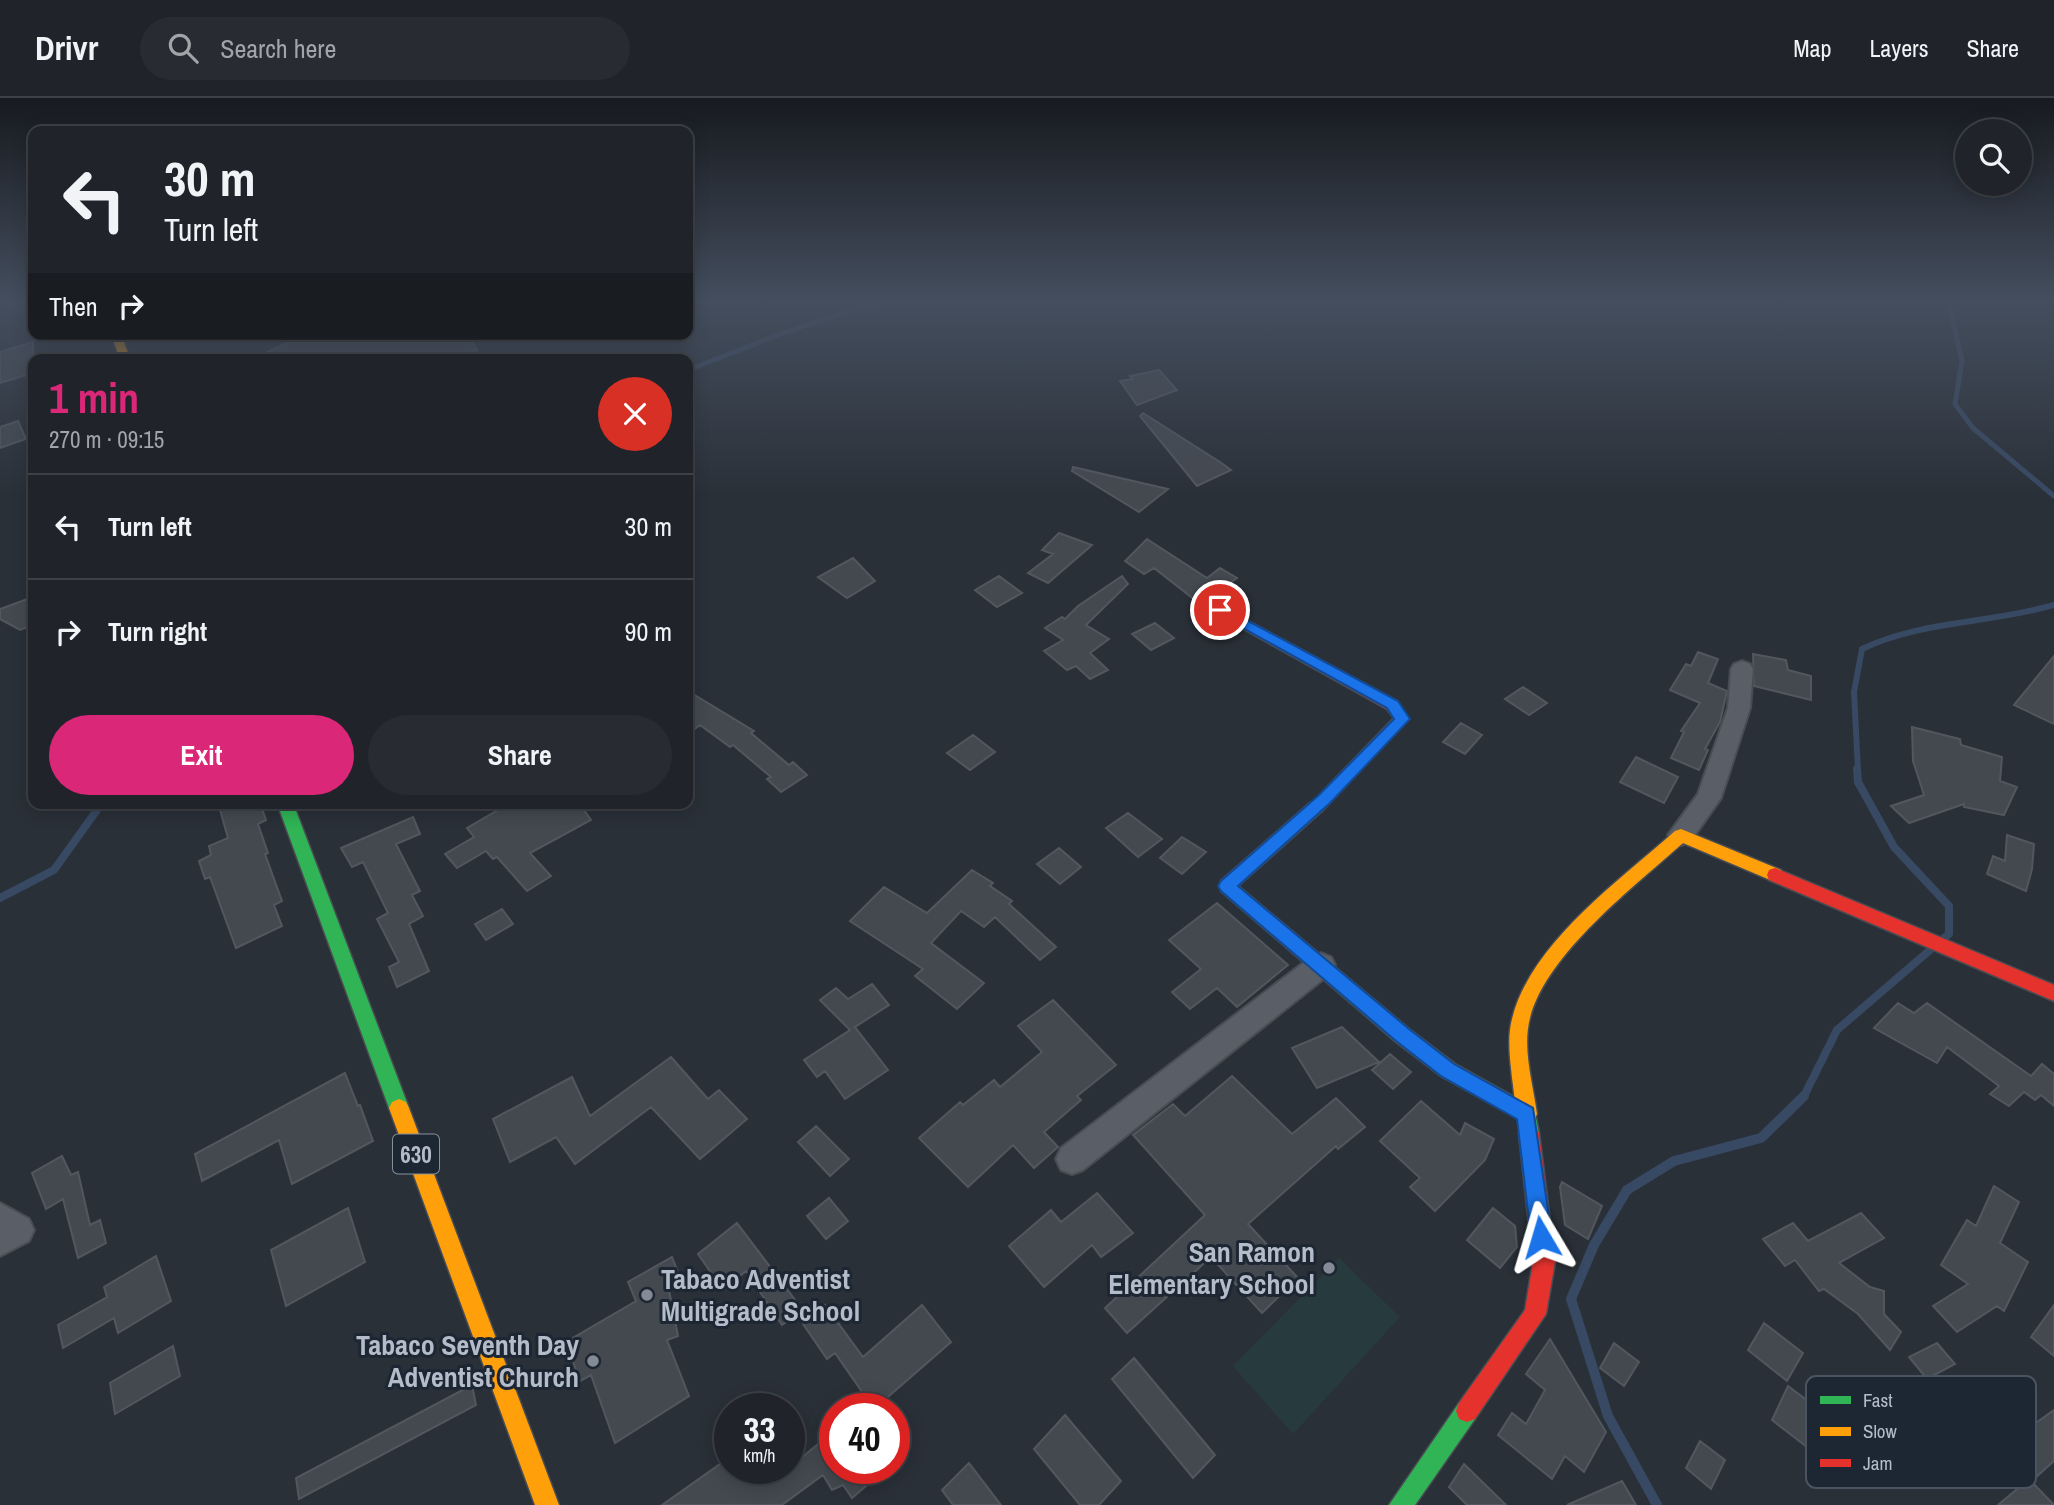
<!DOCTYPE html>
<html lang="en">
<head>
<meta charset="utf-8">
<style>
  :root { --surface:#20242a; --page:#282c32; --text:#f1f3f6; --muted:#a2a4a8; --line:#3d4147; --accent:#db2777 }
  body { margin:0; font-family:"Archivo Narrow",sans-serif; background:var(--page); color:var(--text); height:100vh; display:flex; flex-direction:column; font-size:26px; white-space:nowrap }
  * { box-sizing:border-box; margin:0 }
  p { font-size:23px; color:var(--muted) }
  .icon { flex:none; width:38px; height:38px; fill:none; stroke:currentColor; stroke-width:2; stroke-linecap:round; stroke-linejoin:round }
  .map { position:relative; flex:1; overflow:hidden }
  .panel { position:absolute; left:28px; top:256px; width:665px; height:455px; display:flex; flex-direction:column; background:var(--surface); border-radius:14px; box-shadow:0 4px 18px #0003,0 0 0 2px var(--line) }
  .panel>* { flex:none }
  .guide { position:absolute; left:28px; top:28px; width:665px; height:214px; border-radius:14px; box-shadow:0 4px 18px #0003,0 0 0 2px var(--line); background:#20242a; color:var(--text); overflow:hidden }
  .buttons { position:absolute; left:1955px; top:21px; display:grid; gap:14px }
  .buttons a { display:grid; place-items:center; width:77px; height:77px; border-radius:50%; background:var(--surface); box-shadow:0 4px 18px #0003,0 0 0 2px var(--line); font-size:35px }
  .speed { position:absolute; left:714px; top:1295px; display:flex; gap:14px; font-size:35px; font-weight:700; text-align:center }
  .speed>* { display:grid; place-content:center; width:91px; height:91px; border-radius:50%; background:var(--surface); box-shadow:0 4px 18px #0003,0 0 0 2px var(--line); line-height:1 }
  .speed small { font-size:18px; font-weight:400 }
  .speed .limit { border:10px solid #d22; background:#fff; color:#111 }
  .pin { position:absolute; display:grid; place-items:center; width:60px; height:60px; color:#fff; margin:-30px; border:4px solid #fff; border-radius:50%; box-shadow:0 2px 7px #0007 }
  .me { position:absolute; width:77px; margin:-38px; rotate:353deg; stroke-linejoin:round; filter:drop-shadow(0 0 5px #0008) }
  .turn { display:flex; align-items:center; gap:24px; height:147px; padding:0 21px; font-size:32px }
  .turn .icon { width:91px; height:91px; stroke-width:2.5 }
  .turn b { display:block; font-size:49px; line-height:60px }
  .then { display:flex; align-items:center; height:66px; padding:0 21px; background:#0003; gap:14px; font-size:26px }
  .round { display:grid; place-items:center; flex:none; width:74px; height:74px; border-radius:37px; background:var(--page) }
  .head { display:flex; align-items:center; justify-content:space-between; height:119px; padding:0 21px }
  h1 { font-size:42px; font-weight:700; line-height:52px; color:var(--accent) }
  .cta { display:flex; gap:14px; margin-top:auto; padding:14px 21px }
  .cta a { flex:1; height:80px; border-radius:42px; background:var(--accent); color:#fff; font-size:28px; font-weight:700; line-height:80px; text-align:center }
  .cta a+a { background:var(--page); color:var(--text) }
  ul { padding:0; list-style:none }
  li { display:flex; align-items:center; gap:21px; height:105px; padding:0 21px; border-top:2px solid var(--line) }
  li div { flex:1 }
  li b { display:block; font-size:26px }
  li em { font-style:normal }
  header { display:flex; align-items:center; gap:42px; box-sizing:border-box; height:98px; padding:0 35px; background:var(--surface); border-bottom:2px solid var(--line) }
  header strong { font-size:33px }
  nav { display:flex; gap:38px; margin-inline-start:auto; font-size:24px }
  .search { width:490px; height:63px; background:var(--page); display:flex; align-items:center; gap:18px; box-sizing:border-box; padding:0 24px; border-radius:38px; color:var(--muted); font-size:26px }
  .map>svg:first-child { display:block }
  .green { fill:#273a3e }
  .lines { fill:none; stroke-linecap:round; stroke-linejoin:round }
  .stream-far3 { stroke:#384963; stroke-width:5 }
  .stream-far2 { stroke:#384963; stroke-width:6 }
  .stream-far1 { stroke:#384963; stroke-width:8 }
  .stream { stroke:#384963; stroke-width:10 }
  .building { fill:#444950; stroke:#52575f; stroke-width:2 }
  .street-casing { stroke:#484c53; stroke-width:4 }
  .fast-casing { stroke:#484c53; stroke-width:3 }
  .slow-casing { stroke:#484c53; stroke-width:3 }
  .jam-casing { stroke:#484c53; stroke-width:3 }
  .street { fill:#5a5e66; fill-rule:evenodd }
  .fast { fill:#30b455; fill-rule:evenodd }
  .slow { fill:#ff9f0a; fill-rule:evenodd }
  .jam { fill:#e5322d; fill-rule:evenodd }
  .route { fill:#1a73e8; stroke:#114b97; stroke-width:2 }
  .poi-dot { fill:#848b96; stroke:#1d2633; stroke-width:2.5 }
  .labels { text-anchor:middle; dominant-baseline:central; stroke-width:6; stroke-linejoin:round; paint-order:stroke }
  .shield { fill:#1d2633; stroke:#878f9c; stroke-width:2 }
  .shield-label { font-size:23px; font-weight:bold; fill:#b4bcc9 }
  .near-poi-label { font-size:28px; font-weight:bold; fill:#b4bcc9; stroke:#1d2633; text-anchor:end }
  .key { fill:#1d2633; stroke:#4a5360; stroke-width:2 }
  .key-label { font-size:19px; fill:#b4bcc9 }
</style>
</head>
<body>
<header>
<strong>Drivr</strong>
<div class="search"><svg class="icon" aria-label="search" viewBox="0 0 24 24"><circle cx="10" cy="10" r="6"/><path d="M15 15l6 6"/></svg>Search here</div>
<nav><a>Map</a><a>Layers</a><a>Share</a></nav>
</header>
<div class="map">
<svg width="2054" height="1407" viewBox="0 0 2054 1407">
  <rect width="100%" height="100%" fill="#2a3038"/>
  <!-- green -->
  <path class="green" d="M 1339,1160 L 1400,1219 L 1293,1336 L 1233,1268 Z"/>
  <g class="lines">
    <!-- stream-far3 -->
    <path class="stream-far3" d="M 1948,201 L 1962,263 L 1955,306 L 1973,330 L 2054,398
      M 688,272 L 783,235 L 886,201"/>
    <!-- stream-far2 -->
    <path class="stream-far2" d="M 1858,673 L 1854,594 L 1862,551 C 1919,523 1992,525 2054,507"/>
    <!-- stream-far1 -->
    <path class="stream-far1" d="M 1857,671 L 1858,684 L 1894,749 L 1949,808 L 1949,836 L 1944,840
      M 0,800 L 54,772 L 102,705
      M 1803,1000 L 1837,932 L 1930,852"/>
    <!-- stream -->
    <path class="stream" d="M 1657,1407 L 1608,1318 L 1571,1201 L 1594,1147 L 1627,1092 L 1674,1063 L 1761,1040 L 1804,998"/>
  </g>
  <!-- building -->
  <path class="building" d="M 305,236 L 467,236 L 477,252 L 447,261 L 365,261 L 355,255 L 337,261 L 253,261 Z
    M 33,244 L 33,275 L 0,285 L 0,254 Z
    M 1159,272 L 1177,292 L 1137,307 L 1120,283 L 1133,281 L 1130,278 Z
    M 1143,315 L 1220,364 L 1231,372 L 1197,388 L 1140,318 Z
    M 18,323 L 26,341 L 0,350 L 0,329 Z
    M 1073,369 L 1168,391 L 1139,414 L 1072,373 Z
    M 1059,435 L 1092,447 L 1048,485 L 1028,475 L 1053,456 L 1042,452 Z
    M 1147,441 L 1207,480 L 1220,470 L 1237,480 L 1200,506 L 1154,470 L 1144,476 L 1125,463 Z
    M 853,460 L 875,483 L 847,500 L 818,479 Z
    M 999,478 L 1022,495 L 997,509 L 975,492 Z
    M 1122,478 L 1128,486 L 1086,527 L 1109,541 L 1090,555 L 1108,572 L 1090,581 L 1076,568 L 1067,572 L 1044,553 L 1063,542 L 1045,530 L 1062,519 L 1065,521 L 1078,508 Z
    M 33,499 L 33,527 L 20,532 L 0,521 L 0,511 Z
    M 1155,525 L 1174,540 L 1151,552 L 1132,536 Z
    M 1698,554 L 1718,561 L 1708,585 L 1727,593 L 1720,624 L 1705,651 L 1708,652 L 1699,672 L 1671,660 L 1684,634 L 1681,633 L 1700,605 L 1670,592 L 1686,566 L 1691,568 Z
    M 1753,556 L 1786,562 L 1788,572 L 1811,578 L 1811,602 L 1754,588 Z
    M 2054,558 L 2054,626 L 2014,607 Z
    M 1523,589 L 1547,605 L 1529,617 L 1505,601 Z
    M 688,593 L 754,633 L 751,635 L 789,667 L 793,664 L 807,677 L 781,694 L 767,681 L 771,679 L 733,647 L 730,649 L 700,627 L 688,636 Z
    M 1461,625 L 1482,637 L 1465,656 L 1443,644 Z
    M 1912,629 L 1960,641 L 1961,647 L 2002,659 L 2000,683 L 2017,689 L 2004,717 L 1964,709 L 1964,706 L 1909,725 L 1891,708 L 1924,697 L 1913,663 Z
    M 973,637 L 995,654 L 970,672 L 947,655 Z
    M 1636,659 L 1678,679 L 1664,705 L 1620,684 Z
    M 218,705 L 260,705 L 266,722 L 258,726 L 268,755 L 265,756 L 282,803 L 274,807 L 282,828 L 236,850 L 210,779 L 205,781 L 199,763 L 211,757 L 209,748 L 228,740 Z
    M 510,705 L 579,705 L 591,722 L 530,755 L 551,778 L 527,793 L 497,759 L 493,761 L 486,753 L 457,770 L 445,756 L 474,739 L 467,730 Z
    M 1128,715 L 1162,741 L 1138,759 L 1106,730 Z
    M 413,719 L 420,736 L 396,746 L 420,793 L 412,797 L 423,818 L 409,826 L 429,873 L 397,889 L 389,869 L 399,864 L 377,821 L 388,815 L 363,764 L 352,769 L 341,750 Z
    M 2007,737 L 2034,746 L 2032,771 L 2026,793 L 1987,776 L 1993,758 L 2005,763 Z
    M 1182,739 L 1206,754 L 1182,776 L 1160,760 Z
    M 1059,750 L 1081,769 L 1060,786 L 1037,766 Z
    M 972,772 L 993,785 L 990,788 L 1012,803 L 1009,806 L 1056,849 L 1040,862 L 995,819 L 984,829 L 961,813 L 931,845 L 984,885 L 957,911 L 915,878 L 923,871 L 850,823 L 884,789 L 927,815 Z
    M 1217,805 L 1288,867 L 1237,909 L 1217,890 L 1190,911 L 1172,894 L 1201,871 L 1169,842 Z
    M 502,811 L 513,826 L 486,842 L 475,826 Z
    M 872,886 L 889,907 L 855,929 L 888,972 L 845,1001 L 825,973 L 817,979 L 804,962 L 850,932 L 820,902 L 836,890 L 848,901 Z
    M 1053,902 L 1116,967 L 1077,998 L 1081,1002 L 1044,1034 L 1058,1049 L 1034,1070 L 1013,1047 L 968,1089 L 919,1040 L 960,1004 L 963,1007 L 994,982 L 1000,989 L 1042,954 L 1018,928 Z
    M 1898,905 L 1914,915 L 1927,905 L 2031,978 L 2042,966 L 2054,976 L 2054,1008 L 2041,997 L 2035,1002 L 2024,994 L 2009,1008 L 1990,996 L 1999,988 L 1947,949 L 1937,965 L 1874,930 Z
    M 1342,929 L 1379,964 L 1317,990 L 1292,950 Z
    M 1390,956 L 1411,974 L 1393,991 L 1372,972 Z
    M 671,959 L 708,1001 L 719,992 L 747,1021 L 700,1061 L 651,1009 L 575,1066 L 556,1039 L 510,1064 L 493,1021 L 572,979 L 590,1018 Z
    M 345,975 L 358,1008 L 360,1007 L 373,1043 L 292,1086 L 279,1042 L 202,1083 L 195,1056 Z
    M 1232,978 L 1292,1036 L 1336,1000 L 1365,1029 L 1338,1051 L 1336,1048 L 1248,1126 L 1298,1180 L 1262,1215 L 1211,1159 L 1127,1235 L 1105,1210 L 1205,1117 L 1133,1037 L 1173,1006 L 1185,1018 Z
    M 1421,1003 L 1460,1037 L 1465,1025 L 1494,1041 L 1485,1062 L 1435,1113 L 1410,1089 L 1420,1080 L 1380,1043 Z
    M 816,1028 L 849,1061 L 830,1078 L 798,1044 Z
    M 62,1058 L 71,1077 L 78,1074 L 90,1127 L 100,1122 L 106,1145 L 78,1160 L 63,1101 L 46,1111 L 32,1075 Z
    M 1562,1084 L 1602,1108 L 1588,1141 L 1565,1127 L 1560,1089 Z
    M 1994,1088 L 2019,1104 L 2000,1145 L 2028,1164 L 2004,1213 L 1997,1208 L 1957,1234 L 1933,1208 L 1968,1186 L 1941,1167 L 1967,1122 L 1976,1128 Z
    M 1097,1095 L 1133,1135 L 1101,1159 L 1092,1147 L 1044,1189 L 1009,1148 L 1051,1112 L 1061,1124 Z
    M 829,1100 L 848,1123 L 826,1141 L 807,1118 Z
    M 348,1110 L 365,1164 L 286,1208 L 271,1152 Z
    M 1493,1110 L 1515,1128 L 1517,1149 L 1500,1170 L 1467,1142 Z
    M 1861,1115 L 1884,1140 L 1839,1165 L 1870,1189 L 1884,1193 L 1884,1216 L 1901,1234 L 1890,1252 L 1858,1216 L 1824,1191 L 1819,1193 L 1795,1162 L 1785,1168 L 1763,1141 L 1793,1125 L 1808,1143 Z
    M 737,1125 L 802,1211 L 782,1227 L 746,1173 L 723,1192 L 698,1156 Z
    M 156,1158 L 171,1203 L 118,1235 L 114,1220 L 63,1250 L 58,1227 L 107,1199 L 104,1189 Z
    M 672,1159 L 682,1184 L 669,1192 L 678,1238 L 667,1242 L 689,1298 L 615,1345 L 591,1277 L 580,1283 L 566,1244 L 636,1203 L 628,1184 Z
    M 825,1207 L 863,1259 L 922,1207 L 951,1244 L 874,1311 L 835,1255 L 827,1261 L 803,1226 Z
    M 2054,1207 L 2054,1258 L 2031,1239 Z
    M 1764,1225 L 1803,1255 L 1787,1283 L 1748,1252 Z
    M 1550,1241 L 1606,1334 L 1584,1374 L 1565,1358 L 1552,1381 L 1498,1337 L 1512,1315 L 1526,1326 L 1545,1292 L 1526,1276 Z
    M 1614,1245 L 1639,1264 L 1624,1288 L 1600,1270 Z
    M 1937,1245 L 1955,1266 L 1927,1281 L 1909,1259 Z
    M 173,1248 L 180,1278 L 115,1316 L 110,1285 Z
    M 1134,1260 L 1215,1357 L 1193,1380 L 1112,1281 Z
    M 472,1287 L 476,1307 L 299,1401 L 296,1380 Z
    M 1788,1288 L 1875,1353 L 1864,1373 L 1832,1348 L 1825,1363 L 1772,1322 Z
    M 2054,1312 L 2054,1363 L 2035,1380 L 2000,1344 L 2017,1329 L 2023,1334 Z
    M 1065,1317 L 1121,1383 L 1099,1407 L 1080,1407 L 1034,1351 Z
    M 835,1332 L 833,1370 L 887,1370 L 852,1400 L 843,1387 L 832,1392 L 823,1377 L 782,1407 L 662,1407 L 730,1359 L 730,1370 L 789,1370 Z
    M 1700,1343 L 1725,1362 L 1711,1391 L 1686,1370 Z
    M 969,1365 L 1001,1407 L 953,1407 L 942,1392 Z
    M 1464,1366 L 1506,1407 L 1467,1407 L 1449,1389 Z
    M 2029,1381 L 2054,1407 L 1998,1407 Z
    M 1622,1383 L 1636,1407 L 1567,1407 Z"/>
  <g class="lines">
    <!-- street casing -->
    <g class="street-casing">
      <path id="street" d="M 1742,563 L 1750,566 L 1753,571 L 1750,610 L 1721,700 L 1690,744 L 1681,747 L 1672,744 L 1668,737 L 1698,696 L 1728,610 L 1731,571 L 1734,566 Z
        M 1321,855 L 1331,859 L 1335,867 L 1331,875 L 1083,1072 L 1072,1076 L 1061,1072 L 1056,1061 L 1061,1050 L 1311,859 Z
        M 0,1105 L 29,1121 L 34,1132 L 29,1143 L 0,1158 Z"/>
    </g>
    <!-- fast casing -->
    <g class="fast-casing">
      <path id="fast" d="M 1316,703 L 1322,705 L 1324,709 L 1322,713 L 1238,788 L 1409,931 L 1455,966 L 1534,1010 L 1539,1035 L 1536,1042 L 1529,1044 L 1522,1042 L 1518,1021 L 1441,978 L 1395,943 L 1221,793 L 1219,788 L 1221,783 L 1310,705 Z
        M 277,705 L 293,705 L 409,1010 L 406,1016 L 399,1019 L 392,1016 L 389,1010 Z
        M 1467,1302 L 1475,1305 L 1478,1313 L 1475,1321 L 1415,1407 L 1389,1407 L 1459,1305 Z"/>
    </g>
    <!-- slow casing -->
    <g class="slow-casing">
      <path id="slow" d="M 111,236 L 121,236 L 130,261 L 120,261 Z
        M 1681,731 L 1781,772 L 1783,777 L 1781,782 L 1775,784 L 1683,745 C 1635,788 1546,856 1530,920 C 1522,951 1533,985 1537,1016 L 1534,1022 L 1527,1025 L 1520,1022 C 1515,1010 1514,994 1512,980 C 1510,961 1507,940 1512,921 C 1530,846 1620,782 1675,733 Z
        M 399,1001 L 406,1004 L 409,1010 L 559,1407 L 535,1407 L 389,1010 L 392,1004 Z"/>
    </g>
    <!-- jam casing -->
    <g class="jam-casing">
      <path id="jam" d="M 1220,508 L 1397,603 L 1409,621 L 1322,713 L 1310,713 L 1308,709 L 1394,620 L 1387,611 L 1215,515 L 1213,512 L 1215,509 Z
        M 1775,770 L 2054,887 L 2054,903 L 1769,782 L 1767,777 L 1769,772 Z
        M 1529,1026 L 1536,1028 L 1539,1035 L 1555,1164 L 1546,1216 L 1475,1321 L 1467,1324 L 1459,1321 L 1456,1313 L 1459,1305 L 1525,1212 L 1533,1164 L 1519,1035 L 1522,1028 Z"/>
    </g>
    <!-- street -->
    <use href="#street" class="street"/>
    <!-- fast -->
    <use href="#fast" class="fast"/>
    <!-- slow -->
    <use href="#slow" class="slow"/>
    <!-- jam -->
    <use href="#jam" class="jam"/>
  </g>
  <!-- sky -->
  <linearGradient id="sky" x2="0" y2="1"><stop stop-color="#171a1f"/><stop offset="0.51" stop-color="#444e5e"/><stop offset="1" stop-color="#444e5e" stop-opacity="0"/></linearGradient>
  <rect width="2054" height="398" fill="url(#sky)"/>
  <!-- route -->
  <path class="route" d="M 1220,508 L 1398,603 L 1410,621 L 1330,705 L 1238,788 L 1409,931 L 1454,966 L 1533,1010 L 1552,1139 L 1549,1147 L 1541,1150 L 1534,1147 L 1531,1139 L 1517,1021 L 1441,978 L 1396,943 L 1221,793 L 1218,788 L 1221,783 L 1319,697 L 1394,621 L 1387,610 L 1216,515 L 1214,512 Z"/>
  <!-- markers -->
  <g class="poi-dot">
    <circle cx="1329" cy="1170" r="7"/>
    <circle cx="647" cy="1197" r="7"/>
    <circle cx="593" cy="1263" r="7"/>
  </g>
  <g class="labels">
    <!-- shield labels -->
    <rect class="shield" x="393" y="1036.5" width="46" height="39" rx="5"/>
    <g class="shield-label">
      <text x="416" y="1056">630</text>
    </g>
    <!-- near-poi labels -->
    <g class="near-poi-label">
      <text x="1315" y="1154">San Ramon<tspan x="1315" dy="32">Elementary School</tspan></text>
      <text x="661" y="1181" text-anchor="start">Tabaco Adventist<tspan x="661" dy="32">Multigrade School</tspan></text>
      <text x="579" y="1247">Tabaco Seventh Day<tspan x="579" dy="32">Adventist Church</tspan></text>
    </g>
  </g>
  <!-- legend -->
  <rect x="1806" y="1278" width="230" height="112" rx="10" class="key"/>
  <rect x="1820" y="1298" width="31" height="8" fill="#30b455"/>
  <rect x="1820" y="1329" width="31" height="9" fill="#ff9f0a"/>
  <rect x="1820" y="1361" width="31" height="8" fill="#e5322d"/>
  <g class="key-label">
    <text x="1863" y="1309">Fast</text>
    <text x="1863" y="1340">Slow</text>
    <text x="1863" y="1372">Jam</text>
  </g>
</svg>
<div class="buttons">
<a><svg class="icon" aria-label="search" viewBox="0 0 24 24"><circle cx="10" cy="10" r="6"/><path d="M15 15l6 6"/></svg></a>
</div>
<div class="speed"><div>33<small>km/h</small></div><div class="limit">40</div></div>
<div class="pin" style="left:1220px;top:512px;background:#d93025"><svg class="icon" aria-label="arrive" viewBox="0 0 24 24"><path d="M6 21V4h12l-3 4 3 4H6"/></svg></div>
<svg class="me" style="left:1541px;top:1139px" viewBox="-20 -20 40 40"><path d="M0-17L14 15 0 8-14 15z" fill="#1a73e8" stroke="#fff" stroke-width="4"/></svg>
<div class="guide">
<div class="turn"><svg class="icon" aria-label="left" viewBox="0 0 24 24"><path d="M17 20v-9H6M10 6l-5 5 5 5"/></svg><div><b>30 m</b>Turn left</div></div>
<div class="then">Then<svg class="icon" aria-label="right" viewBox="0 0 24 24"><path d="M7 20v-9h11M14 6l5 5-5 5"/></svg></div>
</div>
<section class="panel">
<div class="head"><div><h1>1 min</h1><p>270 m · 09:15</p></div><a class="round" style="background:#d93025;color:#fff"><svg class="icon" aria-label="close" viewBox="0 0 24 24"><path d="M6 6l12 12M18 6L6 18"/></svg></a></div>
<ul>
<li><svg class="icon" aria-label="left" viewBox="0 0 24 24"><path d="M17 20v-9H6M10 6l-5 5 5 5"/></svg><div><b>Turn left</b></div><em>30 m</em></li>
<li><svg class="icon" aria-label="right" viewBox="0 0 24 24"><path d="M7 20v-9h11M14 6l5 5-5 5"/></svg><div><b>Turn right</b></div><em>90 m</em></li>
</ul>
<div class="cta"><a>Exit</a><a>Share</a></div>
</section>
</div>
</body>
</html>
